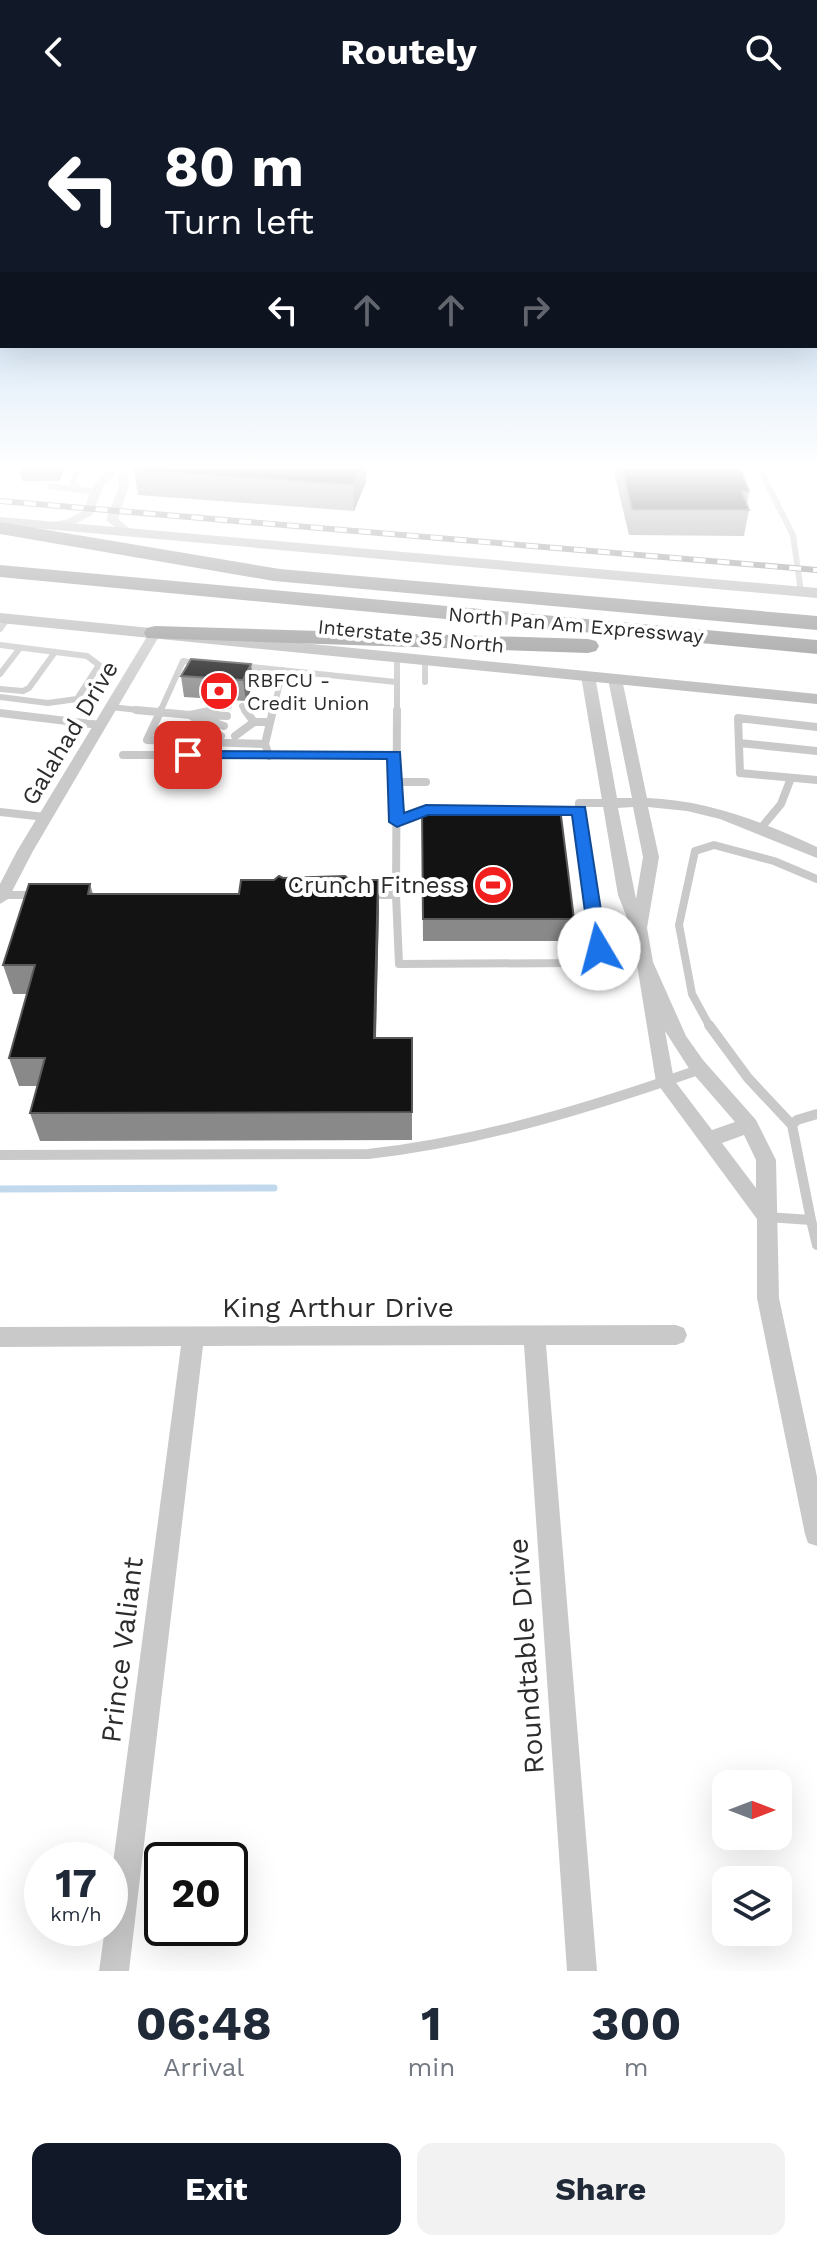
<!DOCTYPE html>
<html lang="en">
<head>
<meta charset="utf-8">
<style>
  :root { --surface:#fff; --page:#f2f2f3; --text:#1f2937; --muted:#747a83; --accent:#111827 }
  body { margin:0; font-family:"Work Sans",sans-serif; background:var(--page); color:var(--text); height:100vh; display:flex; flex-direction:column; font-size:30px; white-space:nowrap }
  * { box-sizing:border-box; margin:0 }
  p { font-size:26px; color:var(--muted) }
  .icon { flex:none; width:44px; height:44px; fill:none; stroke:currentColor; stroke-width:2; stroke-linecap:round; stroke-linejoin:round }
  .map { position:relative; height:1867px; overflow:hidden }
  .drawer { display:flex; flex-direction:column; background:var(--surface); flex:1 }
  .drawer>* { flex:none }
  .top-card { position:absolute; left:0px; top:0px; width:818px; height:244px; box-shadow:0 8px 32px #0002; background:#111827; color:#fff; overflow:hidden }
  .needle { width:52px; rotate:90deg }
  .controls { position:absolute; left:712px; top:1666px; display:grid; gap:16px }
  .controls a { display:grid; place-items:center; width:80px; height:80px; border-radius:16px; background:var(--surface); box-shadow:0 8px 32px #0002; font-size:40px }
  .speed { position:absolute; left:24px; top:1738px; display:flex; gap:16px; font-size:40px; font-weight:700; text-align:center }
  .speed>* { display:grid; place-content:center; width:104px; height:104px; border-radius:50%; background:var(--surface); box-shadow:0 8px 32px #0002; line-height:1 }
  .speed small { font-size:20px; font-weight:400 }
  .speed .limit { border:4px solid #111; border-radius:12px; background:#fff; color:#111 }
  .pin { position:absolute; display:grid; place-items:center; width:68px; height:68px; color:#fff; margin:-34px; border-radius:16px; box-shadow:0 4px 12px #0006 }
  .me { position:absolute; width:88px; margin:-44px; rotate:352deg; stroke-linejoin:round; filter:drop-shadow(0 0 6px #0008) }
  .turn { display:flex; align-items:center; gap:28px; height:168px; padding:0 32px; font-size:36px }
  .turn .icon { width:104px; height:104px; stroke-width:2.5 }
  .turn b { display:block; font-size:56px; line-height:68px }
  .lanes { display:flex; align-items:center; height:76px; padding:0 32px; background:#0003; justify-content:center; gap:40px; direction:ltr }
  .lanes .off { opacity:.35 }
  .eta { display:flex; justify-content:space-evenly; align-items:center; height:136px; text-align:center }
  .eta b { font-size:48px; font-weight:700; line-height:56px }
  .button { display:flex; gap:16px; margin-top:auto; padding:16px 32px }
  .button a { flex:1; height:92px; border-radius:16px; background:var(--accent); color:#fff; font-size:32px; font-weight:700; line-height:92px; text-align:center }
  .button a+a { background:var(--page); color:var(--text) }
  header { display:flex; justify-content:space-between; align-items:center; height:104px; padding:0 32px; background:var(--accent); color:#fff; font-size:36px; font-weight:700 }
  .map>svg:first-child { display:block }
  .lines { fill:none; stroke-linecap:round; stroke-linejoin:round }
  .stream { stroke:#c2d9ed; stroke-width:7 }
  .lane-far2 { stroke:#c9c9c9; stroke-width:6 }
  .lane-far1 { stroke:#c9c9c9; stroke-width:8 }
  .lane { stroke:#c9c9c9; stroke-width:10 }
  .street { fill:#c9c9c9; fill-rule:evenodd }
  .secondary { fill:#b6b6b6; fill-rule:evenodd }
  .highway { fill:#939393; fill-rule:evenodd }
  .rail-casing { stroke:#818181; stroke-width:6 }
  .rail { stroke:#fff; stroke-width:4; stroke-dasharray:12; stroke-linecap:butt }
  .wall { fill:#898989 }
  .shaded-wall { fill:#5a5a5a }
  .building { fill:#131313; stroke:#5a5a5a; stroke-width:2 }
  .route { fill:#1a73e8; stroke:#114b97; stroke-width:2 }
  .labels { text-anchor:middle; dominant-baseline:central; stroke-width:8; stroke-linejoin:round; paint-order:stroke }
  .far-street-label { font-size:20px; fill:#2c2c2c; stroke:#fff }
  .far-poi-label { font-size:20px; fill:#2c2c2c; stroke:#fff; text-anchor:start }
  .street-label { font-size:24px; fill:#2c2c2c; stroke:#fff }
  .poi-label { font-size:24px; fill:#2c2c2c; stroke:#fff; text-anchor:end }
  .near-street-label { font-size:28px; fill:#2c2c2c; stroke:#fff }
</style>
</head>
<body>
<header><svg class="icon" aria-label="back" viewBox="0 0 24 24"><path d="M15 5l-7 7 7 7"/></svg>Routely<svg class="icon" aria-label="search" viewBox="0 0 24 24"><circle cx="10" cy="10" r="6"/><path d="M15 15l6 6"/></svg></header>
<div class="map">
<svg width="817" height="1867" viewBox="0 0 817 1867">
  <rect width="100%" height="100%" fill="#fff"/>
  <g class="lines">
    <!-- stream -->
    <path class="stream" d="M 0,1085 L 274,1084"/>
    <!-- lane-far2 -->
    <path class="lane-far2" d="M 79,364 L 72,379 L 81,386
      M 759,364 L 793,431 L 801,488
      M 50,382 L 96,388
      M 0,525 L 8,514
      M 0,541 L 87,552 L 99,561 L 77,595 L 48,599 L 0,593
      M 425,556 L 425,578
      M 241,562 L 396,578
      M 0,570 L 20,544
      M 0,585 L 23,587 L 29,584 L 55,548
      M 242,602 L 246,608
      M 111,603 L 156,608
      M 160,608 L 183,557 L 198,559
      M 205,608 L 229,602
      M 273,608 L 283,566
      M 397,608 L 397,553"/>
    <!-- lane-far1 -->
    <path class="lane-far1" d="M 136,606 L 190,611 L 214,606
      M 161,606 L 147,636 L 265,640 L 269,652
      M 245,606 L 254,618 L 270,618
      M 0,609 L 100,621
      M 190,611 L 221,632
      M 205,611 L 227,612
      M 201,614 L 224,622
      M 817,623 L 738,614 L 740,669 L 817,676
      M 235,632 L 254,618
      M 739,639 L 817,647
      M 265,640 L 273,606
      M 123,651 L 395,651
      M 395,678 L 426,678
      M 550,706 L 579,706 L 579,699 L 610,699
      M 579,706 L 599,845 L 642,845
      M 0,708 L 45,713
      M 397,718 L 431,706
      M 761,724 L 781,700 L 791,674
      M 2,791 L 34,791
      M 369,791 L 396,791 L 397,606
      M 396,791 L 399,860 L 574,859 L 599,845
      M 710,923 L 692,890 L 679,821 L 695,747 L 714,741 L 774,757 L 817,775"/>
    <!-- lane -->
    <path class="lane" d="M 709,921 L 748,974 L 792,1021
      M 0,1051 L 368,1050 C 483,1037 592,1003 701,965
      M 767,1113 L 811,1116 L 792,1021 L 797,1016 L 817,1010
      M 811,1116 L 817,1141"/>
    <!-- street -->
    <path class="street" d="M 110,364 L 127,364 L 129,382 L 118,415 L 133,427 L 133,431 L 125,431 L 106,416 L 119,382 L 117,369 L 103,383 L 92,411 L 75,420 L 48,423 L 48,419 L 68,415 L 83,407 L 93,382 Z
      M 151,526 L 161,529 L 33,747 L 8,795 L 0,800 L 0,780 L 17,747 Z
      M 588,568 L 595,572 L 617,694 L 632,694 L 608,575 L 615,571 L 622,575 L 647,694 C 707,696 763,718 817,743 L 817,754 L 720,715 L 687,707 L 648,703 L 659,753 L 647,824 L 653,858 L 686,932 L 703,956 L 756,1016 L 776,1056 L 779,1194 L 817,1373 L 817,1442 L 808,1439 L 805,1430 L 757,1194 L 757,1115 L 656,978 L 631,824 L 618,791 L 581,572 ZM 633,703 L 643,753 L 636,795 L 618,704 ZM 665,927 L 690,966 L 735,1018 L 712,1026 L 674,976 ZM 744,1031 L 756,1056 L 756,1084 L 722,1039 Z
      M 676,1221 L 684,1224 L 687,1231 L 684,1238 L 676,1241 L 546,1241 L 597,1867 L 567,1867 L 524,1241 L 203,1242 L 129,1867 L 99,1867 L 105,1824 L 110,1824 L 110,1782 L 181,1242 L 0,1243 L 0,1223 Z"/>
    <!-- secondary -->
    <path class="secondary" d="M 0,413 L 817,484 L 817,494 L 0,421 Z
      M 0,509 L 817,590 L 817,600 L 0,519 Z"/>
    <!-- highway -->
    <path class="highway" d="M 0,418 L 280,465 L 817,512 L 817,526 L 274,477 L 0,430 Z
      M 0,461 L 817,536 L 817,550 L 0,473 Z
      M 155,522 L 588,535 L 596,537 L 599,542 L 596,547 L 588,549 L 147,534 L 144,529 L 147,524 Z"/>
    <!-- rail casing -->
    <g class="rail-casing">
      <path id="rail" d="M 0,397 L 817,466"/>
    </g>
    <!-- rail -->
    <use href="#rail" class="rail"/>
  </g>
  <!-- wall -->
  <path class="wall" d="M 19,364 L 65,364 L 59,377 L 22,377 Z
    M 136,364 L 366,364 L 366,378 L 354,407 L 138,391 L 134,366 Z
    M 613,364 L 740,364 L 749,387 L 747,400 L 749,406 L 744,432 L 629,431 Z
    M 251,560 L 253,581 L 246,597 L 184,593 L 181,572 Z
    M 422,703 L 574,815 L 571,837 L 423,837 Z
    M 283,774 L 378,776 L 379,804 L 376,934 L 412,934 L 412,1036 L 40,1037 L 30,1009 L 37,982 L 19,982 L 9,954 L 27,890 L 13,890 L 3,861 L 90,780 L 93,790 L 239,790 L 274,776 Z"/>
  <!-- shaded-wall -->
  <path class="shaded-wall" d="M 56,364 L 65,364 L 59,377 Z
    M 357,364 L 366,364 L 366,378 L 354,407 L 353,381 Z
    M 251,560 L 253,581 L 246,597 L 243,576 Z
    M 378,776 L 379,804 L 375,962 L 374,934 Z"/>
  <!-- building -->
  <path class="building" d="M 136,364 L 361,364 L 353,381 L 134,366 Z
    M 622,364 L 740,364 L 749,387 L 742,387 L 749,406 L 632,406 Z
    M 191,555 L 251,560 L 243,576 L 181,572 Z
    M 422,703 L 560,704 L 574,815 L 423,815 Z
    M 279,772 L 283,774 L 345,772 L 350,776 L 378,776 L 374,934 L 412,934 L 412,1008 L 30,1009 L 45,954 L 9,954 L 35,861 L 3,861 L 29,780 L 90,780 L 88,790 L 239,790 L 241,776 L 274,776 Z"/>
  <!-- sky -->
  <linearGradient id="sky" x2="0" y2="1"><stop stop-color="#99c3ea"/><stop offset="0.58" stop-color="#fff"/><stop offset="1" stop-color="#fff" stop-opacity="0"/></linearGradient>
  <rect width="817" height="625" fill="url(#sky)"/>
  <!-- route -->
  <path class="route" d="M 188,647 L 400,648 L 404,709 L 426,701 L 585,703 L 607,845 L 599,851 L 590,845 L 572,711 L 428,711 L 397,723 L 389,718 L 387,655 L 183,654 L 181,651 Z"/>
  <!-- icons -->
  <defs>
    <g id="bank-disc" transform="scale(2)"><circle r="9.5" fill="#f21f1f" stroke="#fff"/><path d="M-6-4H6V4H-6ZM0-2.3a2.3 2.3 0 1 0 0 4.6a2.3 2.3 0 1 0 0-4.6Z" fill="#fff"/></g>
    <g id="stadium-disc" transform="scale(2)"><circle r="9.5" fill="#f21f1f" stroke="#fff"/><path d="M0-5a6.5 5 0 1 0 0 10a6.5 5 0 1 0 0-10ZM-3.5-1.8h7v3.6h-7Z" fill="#fff"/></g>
  </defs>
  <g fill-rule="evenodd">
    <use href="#bank-disc" x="219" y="587"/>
    <use href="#stadium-disc" x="493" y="781"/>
  </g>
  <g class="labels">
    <!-- far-street labels -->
    <g class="far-street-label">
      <text transform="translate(576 521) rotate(5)">North Pan Am Expressway</text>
      <text transform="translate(411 532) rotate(6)">Interstate 35 North</text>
    </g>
    <!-- far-poi labels -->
    <g class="far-poi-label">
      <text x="247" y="576">RBFCU -<tspan x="247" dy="23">Credit Union</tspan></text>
    </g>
    <!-- street labels -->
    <g class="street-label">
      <text transform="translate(70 629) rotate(-59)">Galahad Drive</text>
    </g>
    <!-- poi labels -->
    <g class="poi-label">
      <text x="465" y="781">Crunch Fitness</text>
    </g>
    <!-- near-street labels -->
    <g class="near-street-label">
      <text x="338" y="1203">King Arthur Drive</text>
      <text transform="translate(122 1546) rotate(-83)">Prince Valiant</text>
      <text transform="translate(526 1552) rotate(-94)">Roundtable Drive</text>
    </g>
  </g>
</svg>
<div class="controls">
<a><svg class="needle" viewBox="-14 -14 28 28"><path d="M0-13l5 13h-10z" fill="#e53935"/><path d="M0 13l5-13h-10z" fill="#747a83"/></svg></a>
<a><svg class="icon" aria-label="layers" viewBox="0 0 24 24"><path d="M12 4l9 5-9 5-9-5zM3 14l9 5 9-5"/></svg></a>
</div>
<div class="speed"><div>17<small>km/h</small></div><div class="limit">20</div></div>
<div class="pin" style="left:188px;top:651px;background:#d93025"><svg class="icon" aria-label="arrive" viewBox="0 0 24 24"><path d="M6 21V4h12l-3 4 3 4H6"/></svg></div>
<svg class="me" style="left:599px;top:845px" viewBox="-20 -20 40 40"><circle r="19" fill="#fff"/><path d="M0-13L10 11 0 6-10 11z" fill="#1a73e8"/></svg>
<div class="top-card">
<div class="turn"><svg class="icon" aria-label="left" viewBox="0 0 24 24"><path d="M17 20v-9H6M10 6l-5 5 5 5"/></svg><div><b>80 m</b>Turn left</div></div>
<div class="lanes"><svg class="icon" aria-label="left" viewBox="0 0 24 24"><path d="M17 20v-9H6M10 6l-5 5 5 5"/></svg><svg class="icon off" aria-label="ahead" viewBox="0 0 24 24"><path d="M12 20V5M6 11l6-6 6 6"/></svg><svg class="icon off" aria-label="ahead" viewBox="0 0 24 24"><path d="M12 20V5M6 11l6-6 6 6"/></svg><svg class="icon off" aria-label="right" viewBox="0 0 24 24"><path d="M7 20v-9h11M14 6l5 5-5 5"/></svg></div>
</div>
</div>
<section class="drawer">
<div class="eta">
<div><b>06:48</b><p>Arrival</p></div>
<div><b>1</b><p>min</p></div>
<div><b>300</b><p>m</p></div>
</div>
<div class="button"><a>Exit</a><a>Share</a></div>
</section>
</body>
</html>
